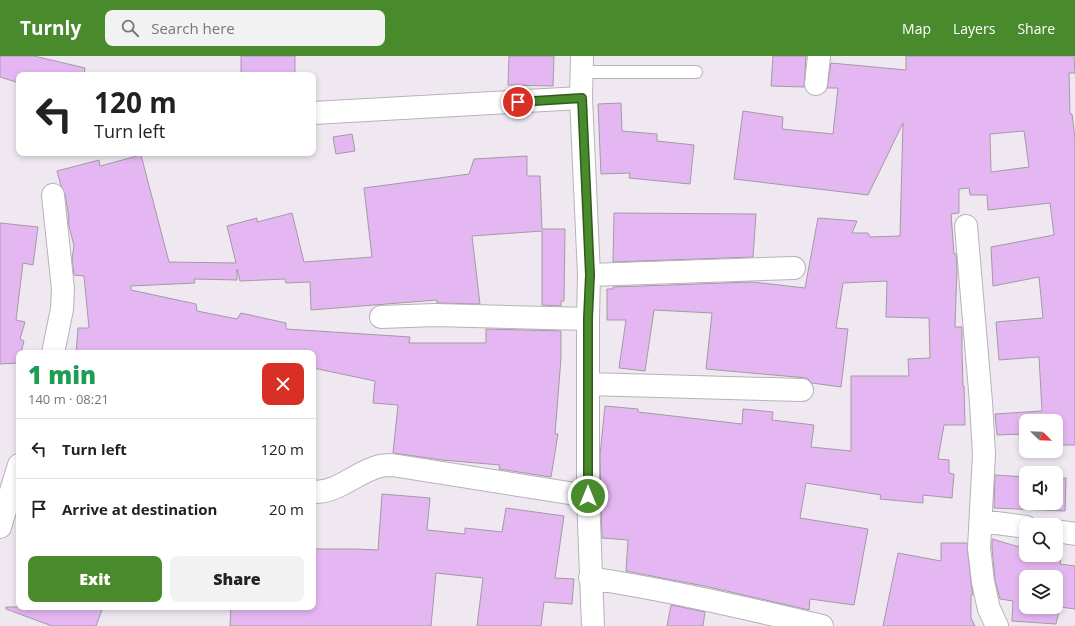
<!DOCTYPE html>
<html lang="en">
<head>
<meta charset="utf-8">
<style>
  :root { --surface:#fff; --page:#f2f2f2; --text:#222; --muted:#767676; --line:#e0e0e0; --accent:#498a2d }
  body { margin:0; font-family:"Open Sans",sans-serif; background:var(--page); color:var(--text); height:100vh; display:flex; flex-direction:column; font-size:15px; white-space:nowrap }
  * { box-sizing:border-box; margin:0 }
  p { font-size:13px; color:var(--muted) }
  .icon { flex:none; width:22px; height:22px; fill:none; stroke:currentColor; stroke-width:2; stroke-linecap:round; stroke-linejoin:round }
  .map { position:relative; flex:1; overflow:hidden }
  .side { position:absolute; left:16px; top:294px; width:300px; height:260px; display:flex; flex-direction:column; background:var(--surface); border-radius:8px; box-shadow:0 2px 6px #0003 }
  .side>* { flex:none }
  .top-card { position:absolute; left:16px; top:16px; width:300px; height:84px; border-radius:8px; box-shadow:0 2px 6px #0003; background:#fff; color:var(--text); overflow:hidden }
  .needle { width:26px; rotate:113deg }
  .controls { position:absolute; left:1019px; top:358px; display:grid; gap:8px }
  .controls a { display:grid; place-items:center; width:44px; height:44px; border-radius:8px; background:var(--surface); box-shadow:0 2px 6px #0003; font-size:20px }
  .pin { position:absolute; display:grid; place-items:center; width:34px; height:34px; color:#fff; margin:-17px; border:2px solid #fff; border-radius:50%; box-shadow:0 1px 4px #0007 }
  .me { position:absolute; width:44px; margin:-22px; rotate:0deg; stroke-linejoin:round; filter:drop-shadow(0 0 3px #0008) }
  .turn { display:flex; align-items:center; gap:14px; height:84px; padding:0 12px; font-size:18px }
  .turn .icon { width:52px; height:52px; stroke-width:2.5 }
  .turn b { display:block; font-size:28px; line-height:34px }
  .round { display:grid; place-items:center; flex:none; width:42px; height:42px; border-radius:8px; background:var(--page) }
  .head { display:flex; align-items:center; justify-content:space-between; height:68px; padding:0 12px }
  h1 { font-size:24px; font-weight:800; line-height:30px; color:#1e9e55 }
  .button { display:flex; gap:8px; margin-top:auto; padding:8px 12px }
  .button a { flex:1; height:46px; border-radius:8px; background:var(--accent); color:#fff; font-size:16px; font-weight:800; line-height:46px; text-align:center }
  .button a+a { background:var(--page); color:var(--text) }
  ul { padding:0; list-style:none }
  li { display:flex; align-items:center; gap:12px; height:60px; padding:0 12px; border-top:1px solid var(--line) }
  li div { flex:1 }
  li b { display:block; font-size:15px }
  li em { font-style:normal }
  header { display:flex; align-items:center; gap:24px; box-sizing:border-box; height:56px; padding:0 20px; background:var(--accent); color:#fff }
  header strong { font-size:19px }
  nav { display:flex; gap:22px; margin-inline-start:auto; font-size:14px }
  .search { width:280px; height:36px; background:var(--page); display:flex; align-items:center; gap:10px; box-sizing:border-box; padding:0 14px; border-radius:8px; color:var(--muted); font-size:15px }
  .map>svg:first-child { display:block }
  .building { fill:#e5b7f2; stroke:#a19ba3; fill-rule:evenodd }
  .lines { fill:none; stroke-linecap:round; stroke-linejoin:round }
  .lane-casing { stroke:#b8b1ba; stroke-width:14 }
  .street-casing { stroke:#b8b1ba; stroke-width:24 }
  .lane { stroke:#fff; stroke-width:12 }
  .street { stroke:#fff; stroke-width:22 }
  .route-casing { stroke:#2f5a1d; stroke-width:10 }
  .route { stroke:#498a2d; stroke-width:7 }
</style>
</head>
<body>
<header>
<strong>Turnly</strong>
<div class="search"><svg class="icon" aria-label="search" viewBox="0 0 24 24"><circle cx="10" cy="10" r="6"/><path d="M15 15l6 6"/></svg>Search here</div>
<nav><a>Map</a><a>Layers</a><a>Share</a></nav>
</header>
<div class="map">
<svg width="1075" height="570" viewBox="0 0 1075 570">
  <rect width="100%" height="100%" fill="#efe8f1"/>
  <!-- building -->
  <path class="building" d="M 0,0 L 34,0 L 85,12 L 84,19 L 19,19 L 19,27 L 0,21 Z
    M 241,0 L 295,0 L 295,19 L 241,19 Z
    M 509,0 L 554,0 L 553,30 L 508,29 Z
    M 773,0 L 806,0 L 804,31 L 771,30 Z
    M 906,0 L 1074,0 L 1075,17 L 1069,17 L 1070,58 L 1072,58 L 1075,82 L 1075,389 L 1056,389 L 1056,365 L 1026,365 L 1026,390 L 1024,390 L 1024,378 L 997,379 L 995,358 L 1042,355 L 1039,301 L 999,304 L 996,266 L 1043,262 L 1039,221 L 993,230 L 991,191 L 1054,179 L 1050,147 L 988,154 L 987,139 L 970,139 L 969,132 L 959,133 L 959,157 L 951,158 L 954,198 L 956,198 L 957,212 L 955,271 L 962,271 L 962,295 L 963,330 L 964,330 L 965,369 L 944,369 L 938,403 L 949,404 L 949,417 L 954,418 L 952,442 L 923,439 L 923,447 L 880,443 L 881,439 L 806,427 L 800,462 L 868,473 L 854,549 L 810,543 L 809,554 L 709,531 L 626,515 L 628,484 L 602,482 L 600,399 L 605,350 L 638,353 L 638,356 L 742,368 L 743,353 L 773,356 L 772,364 L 814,369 L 811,391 L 851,395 L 851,320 L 909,320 L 908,303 L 930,302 L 929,262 L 886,261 L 887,225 L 843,227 L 836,272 L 848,273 L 841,331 L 812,327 L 807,322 L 706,313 L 712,257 L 654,254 L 645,315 L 619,312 L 626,264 L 607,264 L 607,233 L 613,233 L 613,231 L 753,226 L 805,232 L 818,162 L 857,165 L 852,177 L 868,177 L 870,181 L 900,180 L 903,67 L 868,139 L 734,123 L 743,55 L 783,61 L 782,73 L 833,78 L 838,32 L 827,32 L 831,7 L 906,14 ZM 1024,75 L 1029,111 L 991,116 L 990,78 Z
    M 621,47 L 622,75 L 657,78 L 657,85 L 694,89 L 690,128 L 629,122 L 630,117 L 601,118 L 598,48 Z
    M 352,78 L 355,95 L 336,98 L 333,81 Z
    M 141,99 L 169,206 L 236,207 L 227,170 L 257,162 L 257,166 L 292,157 L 304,206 L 372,201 L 364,132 L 469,118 L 474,103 L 527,100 L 527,120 L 540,120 L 542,173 L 565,173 L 564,245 L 561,245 L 561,250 L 542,249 L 542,175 L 472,180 L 480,248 L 437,247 L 437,244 L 311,254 L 310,226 L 286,227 L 285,223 L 240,225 L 237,213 L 237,224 L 194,223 L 195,227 L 131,230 L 131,234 L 196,248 L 197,255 L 237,263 L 241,257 L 286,267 L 286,273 L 410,281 L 409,287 L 486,287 L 486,273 L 561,275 L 561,302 L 555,378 L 558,378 L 551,421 L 499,413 L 500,409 L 442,404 L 393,397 L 398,349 L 373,347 L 375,325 L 313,312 L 313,297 L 76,297 L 78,272 L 89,272 L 84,220 L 74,219 L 72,203 L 74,190 L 69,170 L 68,162 L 69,162 L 65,138 L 61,130 L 57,115 L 99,104 L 100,110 Z
    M 614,157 L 756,158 L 753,201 L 613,206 Z
    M 0,167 L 38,171 L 33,209 L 23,207 L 16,264 L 25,266 L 20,283 L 24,285 L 21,297 L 19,297 L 18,307 L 0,308 Z
    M 995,419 L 1026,421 L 1026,447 L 1056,447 L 1056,422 L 1066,422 L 1065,455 L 994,452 Z
    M 382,438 L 430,442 L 427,474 L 465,478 L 465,472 L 502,476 L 506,452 L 564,460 L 555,522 L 574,523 L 572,548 L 544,546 L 541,570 L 477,570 L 483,522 L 436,517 L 431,570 L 230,570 L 231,551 L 306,553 L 306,551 L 313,551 L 313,493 L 356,493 L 378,494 Z
    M 992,483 L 1026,493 L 1026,499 L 1044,499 L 1061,501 L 1060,508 L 1075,510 L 1075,553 L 1060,551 L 1056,568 L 1012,565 L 1013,545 L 1000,543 L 995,524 L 992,492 ZM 1026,521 L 1056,521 L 1056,551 L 1026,551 Z
    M 941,487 L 967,487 L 971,527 L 973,539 L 971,539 L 971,562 L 975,570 L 883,570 L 898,497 L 941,505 Z
    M 671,549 L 705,556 L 703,570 L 667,570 Z
    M 6,551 L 103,551 L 96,570 L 52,570 L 6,553 Z"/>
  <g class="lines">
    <!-- lane casing -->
    <g class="lane-casing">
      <path id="lane" d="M 582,16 L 696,16"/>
    </g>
    <!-- street casing -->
    <g class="street-casing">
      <path id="street" d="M 582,0 L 581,42 L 589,219 L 588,263 L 588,440 L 593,570
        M 816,28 L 819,0
        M 313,57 L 581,42
        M 53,139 L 63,233 L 62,253 L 53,297
        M 966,170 L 981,346 L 984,398 L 979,492 L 983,526 L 989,553 L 997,570
        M 589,219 L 794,212
        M 381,261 L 435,259 L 588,263
        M 588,328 L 802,334
        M 313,436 C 338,437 356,416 380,410 C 383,409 388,409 392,409 L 588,440
        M 981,465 L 1026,471
        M 0,471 L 19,409
        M 1056,475 L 1075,478
        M 590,522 C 668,534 745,552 822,570"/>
    </g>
    <!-- lane -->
    <use href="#lane" class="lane"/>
    <!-- street -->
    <use href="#street" class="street"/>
  </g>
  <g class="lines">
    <!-- route casing -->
    <g class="route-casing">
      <path id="route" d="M 518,46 L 582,42 L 590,219 L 588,262 L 588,440"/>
    </g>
    <!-- route -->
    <use href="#route" class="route"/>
  </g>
</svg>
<div class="controls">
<a><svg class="needle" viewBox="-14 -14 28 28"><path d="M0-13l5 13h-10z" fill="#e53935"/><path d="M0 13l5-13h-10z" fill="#767676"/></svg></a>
<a><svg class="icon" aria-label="sound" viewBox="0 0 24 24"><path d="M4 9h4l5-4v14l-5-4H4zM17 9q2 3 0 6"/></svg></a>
<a><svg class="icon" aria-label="search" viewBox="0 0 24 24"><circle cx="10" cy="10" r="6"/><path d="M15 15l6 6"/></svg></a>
<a><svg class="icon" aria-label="layers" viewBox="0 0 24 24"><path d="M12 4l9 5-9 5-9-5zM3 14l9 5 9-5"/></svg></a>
</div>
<div class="pin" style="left:518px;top:46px;background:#d93025"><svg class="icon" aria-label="arrive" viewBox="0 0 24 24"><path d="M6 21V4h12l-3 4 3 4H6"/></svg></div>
<svg class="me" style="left:588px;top:440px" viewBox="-20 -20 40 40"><circle r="17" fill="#498a2d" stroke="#fff" stroke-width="3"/><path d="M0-11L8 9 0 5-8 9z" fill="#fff"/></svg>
<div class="top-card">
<div class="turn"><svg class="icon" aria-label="left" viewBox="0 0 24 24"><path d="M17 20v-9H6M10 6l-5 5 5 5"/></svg><div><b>120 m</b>Turn left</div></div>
</div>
<section class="side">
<div class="head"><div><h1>1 min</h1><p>140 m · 08:21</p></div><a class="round" style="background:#d93025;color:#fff"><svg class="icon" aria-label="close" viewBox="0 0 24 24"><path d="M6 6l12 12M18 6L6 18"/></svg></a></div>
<ul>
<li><svg class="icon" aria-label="left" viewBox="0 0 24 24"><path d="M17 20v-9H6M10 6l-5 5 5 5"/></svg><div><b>Turn left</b></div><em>120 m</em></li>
<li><svg class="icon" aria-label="arrive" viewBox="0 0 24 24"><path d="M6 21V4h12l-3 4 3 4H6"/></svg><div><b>Arrive at destination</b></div><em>20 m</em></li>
</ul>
<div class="button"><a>Exit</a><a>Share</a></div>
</section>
</div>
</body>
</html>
